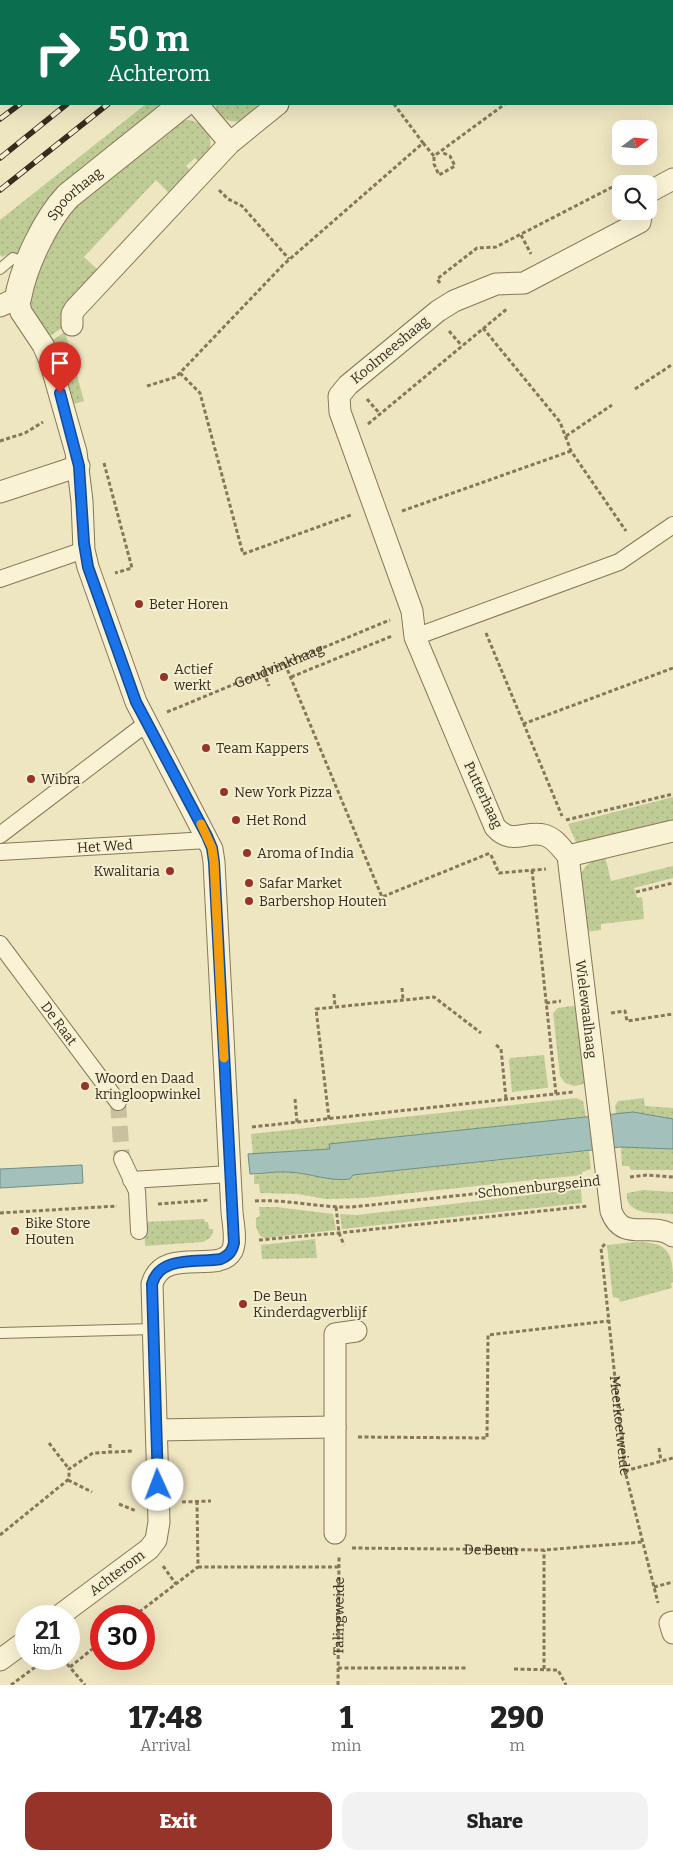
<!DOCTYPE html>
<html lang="en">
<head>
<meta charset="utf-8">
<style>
  :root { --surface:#fff; --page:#f2f2f2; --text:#222; --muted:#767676; --accent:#963429 }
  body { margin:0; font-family:Bitter,serif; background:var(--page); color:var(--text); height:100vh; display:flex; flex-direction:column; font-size:19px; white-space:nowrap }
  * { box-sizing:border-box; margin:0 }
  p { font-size:16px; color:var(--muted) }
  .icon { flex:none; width:28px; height:28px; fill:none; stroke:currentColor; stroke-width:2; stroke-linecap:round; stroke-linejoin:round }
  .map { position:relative; height:1685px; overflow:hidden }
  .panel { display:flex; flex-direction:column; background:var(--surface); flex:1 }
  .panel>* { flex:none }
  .guide { position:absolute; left:0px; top:0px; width:674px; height:105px; box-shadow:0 5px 20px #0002; background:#0b6e4f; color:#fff; overflow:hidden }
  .needle { width:32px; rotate:74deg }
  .buttons { position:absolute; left:612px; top:120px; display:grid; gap:10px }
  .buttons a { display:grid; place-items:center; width:45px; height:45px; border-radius:10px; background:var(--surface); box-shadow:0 5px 20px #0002; font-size:25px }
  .speed { position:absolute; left:15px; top:1605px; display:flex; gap:10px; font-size:25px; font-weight:700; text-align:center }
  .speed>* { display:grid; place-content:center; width:65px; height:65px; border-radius:50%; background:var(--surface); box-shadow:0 5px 20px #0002; line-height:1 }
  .speed small { font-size:12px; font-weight:400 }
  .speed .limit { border:8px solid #d22; background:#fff; color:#111 }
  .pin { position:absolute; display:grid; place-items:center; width:42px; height:42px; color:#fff; margin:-51px -21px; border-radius:50% 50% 50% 0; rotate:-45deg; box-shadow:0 0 5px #0007 }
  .pin .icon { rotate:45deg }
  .me { position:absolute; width:55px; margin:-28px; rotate:358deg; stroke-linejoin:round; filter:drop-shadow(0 0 4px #0008) }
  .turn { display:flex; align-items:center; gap:18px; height:105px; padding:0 25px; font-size:22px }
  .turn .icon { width:65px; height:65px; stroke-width:2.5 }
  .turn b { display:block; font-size:35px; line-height:42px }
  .eta { display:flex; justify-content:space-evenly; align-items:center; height:85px; text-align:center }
  .eta b { font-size:30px; font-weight:800; line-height:35px }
  .cta { display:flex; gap:10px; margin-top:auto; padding:10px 25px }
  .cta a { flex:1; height:58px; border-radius:15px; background:var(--accent); color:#fff; font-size:20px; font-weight:800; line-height:58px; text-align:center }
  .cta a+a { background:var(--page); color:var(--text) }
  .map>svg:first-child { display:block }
  .grass { fill:url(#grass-dots) }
  .water { fill:#a4c0bb; stroke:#6b8e89 }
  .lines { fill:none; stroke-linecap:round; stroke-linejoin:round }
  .pedestrian-tunnel { stroke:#c9c0a0; stroke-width:16; stroke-dasharray:16 8; stroke-linecap:butt }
  .service-casing { stroke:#877759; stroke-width:12 }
  .pedestrian-casing { stroke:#877759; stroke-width:18 }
  .minor-casing { stroke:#877759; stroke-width:23 }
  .tertiary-casing { stroke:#877759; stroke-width:28 }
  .path { stroke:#877759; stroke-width:3; stroke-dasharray:4 2.5; stroke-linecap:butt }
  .service { stroke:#f9f2d4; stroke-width:10 }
  .pedestrian { stroke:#f9f2d4; stroke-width:16 }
  .minor { stroke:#f9f2d4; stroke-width:21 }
  .tertiary { stroke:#f9f2d4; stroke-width:26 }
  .rail-casing { stroke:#372c1d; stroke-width:5.5 }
  .rail { stroke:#f5efd1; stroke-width:4; stroke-dasharray:11; stroke-linecap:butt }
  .route-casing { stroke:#114b97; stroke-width:12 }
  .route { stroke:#1a73e8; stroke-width:9 }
  .slow { stroke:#f59e0b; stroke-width:9 }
  .poi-dot { fill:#963429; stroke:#f5efd1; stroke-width:2 }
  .labels { text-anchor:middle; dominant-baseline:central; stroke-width:4; stroke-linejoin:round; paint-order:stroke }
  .street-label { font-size:14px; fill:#372c1d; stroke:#f5efd1 }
  .poi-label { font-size:14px; fill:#372c1d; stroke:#f5efd1; text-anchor:start }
</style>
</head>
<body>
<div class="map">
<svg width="673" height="1685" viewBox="0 0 673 1685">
  <defs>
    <pattern id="grass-dots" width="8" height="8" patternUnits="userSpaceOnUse" patternTransform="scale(1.25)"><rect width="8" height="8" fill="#bfcc95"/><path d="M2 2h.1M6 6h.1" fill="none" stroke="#a5af80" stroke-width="1.8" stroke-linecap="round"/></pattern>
  </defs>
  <rect width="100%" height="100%" fill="#eee5c1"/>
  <!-- grass -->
  <path class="grass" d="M 146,104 L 164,104 L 18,256 L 6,255 L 2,257 L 0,255 L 0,220 Z
    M 215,104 L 256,104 L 258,107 C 254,110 251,116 246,118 C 234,127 217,118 215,104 Z
    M 188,120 C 204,122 216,137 208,153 C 207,157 203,161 201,164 L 195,158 L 186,166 L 193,173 L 169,193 L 156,180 L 84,257 L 97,269 L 98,274 L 63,327 L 49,337 L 34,315 L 30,302 L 33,282 L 61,225 L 78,204 L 179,122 Z
    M 65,332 L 84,401 L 74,404 L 61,362 L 51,341 Z
    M 673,797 L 673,821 L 580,843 L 576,842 L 568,824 Z
    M 605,856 L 611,881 L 673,866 L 673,878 L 634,888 L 637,898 L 642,897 L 644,919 L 601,924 L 601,930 L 585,932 L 580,879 C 583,864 592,861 605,856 Z
    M 580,1005 L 589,1083 L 574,1086 L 565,1083 L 560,1076 L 553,1013 L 558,1008 Z
    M 544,1055 L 548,1087 L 546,1088 L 512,1092 L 509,1061 L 510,1058 Z
    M 576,1098 L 583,1101 L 586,1117 L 330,1144 L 330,1149 L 253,1154 L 251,1134 Z
    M 644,1098 L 645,1106 L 673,1108 L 673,1119 L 633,1112 L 616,1114 L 615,1106 L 618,1101 Z
    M 621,1147 L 673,1149 L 673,1170 L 631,1170 L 629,1166 L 622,1166 Z
    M 589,1151 L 591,1169 L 582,1172 L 582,1175 L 364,1198 L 326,1199 L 297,1194 L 260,1193 L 259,1184 L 254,1184 L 254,1175 C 265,1174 277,1171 289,1172 C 309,1173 330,1182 350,1179 L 353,1175 Z
    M 581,1189 L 582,1203 L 342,1229 L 340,1214 L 357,1215 Z
    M 644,1190 L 673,1192 L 673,1214 C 657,1213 624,1216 627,1193 Z
    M 259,1207 L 276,1207 L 333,1214 L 336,1230 L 265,1238 L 260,1236 L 256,1227 L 256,1218 L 260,1216 Z
    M 204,1219 L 205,1222 L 208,1222 L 209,1229 L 213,1229 C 213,1236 209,1240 202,1242 L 145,1246 L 144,1222 Z
    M 315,1239 L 317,1258 L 262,1259 L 261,1245 Z
    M 635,1242 C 668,1242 673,1251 673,1282 L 671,1283 L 672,1288 L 620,1302 L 619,1298 L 613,1297 L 612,1290 L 607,1245 Z"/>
  <!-- water -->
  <path class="water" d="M 633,1112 L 673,1119 L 673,1149 L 621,1147 L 353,1175 L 350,1179 C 330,1182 310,1173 289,1172 C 276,1171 262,1174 250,1174 L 248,1154 L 330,1149 L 329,1144 Z
    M 82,1165 L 83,1183 L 0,1188 L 0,1169 Z"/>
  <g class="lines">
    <!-- pedestrian-tunnel -->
    <path class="pedestrian-tunnel" d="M 118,1102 L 122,1159"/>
    <!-- service casing -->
    <g class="service-casing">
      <path id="service" d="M 0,269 L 13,258 L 27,264
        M 0,1333 L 154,1329"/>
    </g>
    <!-- pedestrian casing -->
    <g class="pedestrian-casing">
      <g id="pedestrian">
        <path d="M 0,579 L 84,550"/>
        <path d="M 415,637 L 619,562 L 673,525"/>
        <path d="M 0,835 L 147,723"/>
        <path id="s5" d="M 0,852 L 208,840"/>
        <path id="s6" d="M 0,944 L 118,1102"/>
        <path d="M 122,1159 L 137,1191 L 139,1231"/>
        <path d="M 131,1180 L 230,1174"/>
      </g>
    </g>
    <!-- minor casing -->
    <g class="minor-casing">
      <g id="minor">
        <path d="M 36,1 L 38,0"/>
        <path d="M 405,1 L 407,0"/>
        <path d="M 0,29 L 1,28"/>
        <path d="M 197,104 L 230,143"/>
        <path d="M 649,192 L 673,179"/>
        <path id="s7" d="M 642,211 L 640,222 L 524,283 L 496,284 L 454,301 L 438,311 L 348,385 L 339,396 L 340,412 L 412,611 L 415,637 L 495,827 C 512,846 525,830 544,835 C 555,838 561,848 568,856 L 611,1211 C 623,1244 651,1220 673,1236"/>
        <path d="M 0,306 L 18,298 L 21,312 L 43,345 L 50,361 L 76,452 L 82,501 L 84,550 L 88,567 L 136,702 L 212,849 L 214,862 L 232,1212 C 233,1223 237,1241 232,1251 C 219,1275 163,1245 152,1284 L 159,1522 L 156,1540 L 149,1549 L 59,1616"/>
        <path d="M 72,325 L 72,314 L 75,309 L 230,143 L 278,104"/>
        <path d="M 0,492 L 79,466"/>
        <path d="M 568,856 L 673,831"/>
        <path d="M 157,1430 L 335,1427"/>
        <path d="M 335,1533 L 335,1334 L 356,1331"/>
        <path d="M 673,1622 L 670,1623 L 673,1633"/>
        <path d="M 0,1660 L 26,1641"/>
      </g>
    </g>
    <!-- tertiary casing -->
    <g class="tertiary-casing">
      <g id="tertiary">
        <path d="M 311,1 L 312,0"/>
        <path id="s8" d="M 18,298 C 24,265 46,219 68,196 L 183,104"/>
      </g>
    </g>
    <!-- path -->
    <g class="path">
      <path d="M 543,0 L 543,1"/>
      <path d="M 672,30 L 673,30"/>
      <path d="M 423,143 L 434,156 L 505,104"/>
      <path d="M 434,157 L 434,164 L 439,175 L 455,166 L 450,156 L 441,152"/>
      <path d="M 219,190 L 228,199 L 242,206 L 289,259"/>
      <path d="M 521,235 L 531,254"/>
      <path d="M 440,283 L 437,279 L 477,248 L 496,247 L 622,182 L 623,184"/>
      <path d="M 483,328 L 560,422 L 571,451 L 626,531"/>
      <path d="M 449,331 L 462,346"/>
      <path d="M 180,373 L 200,393 L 243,554 L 351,515"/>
      <path d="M 147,386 L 176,377 L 283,265 L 423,143 L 394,104"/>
      <path d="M 635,389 L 673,364"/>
      <path d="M 367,399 L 380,414"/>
      <path d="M 368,424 L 508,308"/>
      <path d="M 566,436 L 612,405"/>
      <path d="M 0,441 L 25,433 L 43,422"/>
      <path d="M 104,463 L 132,568 L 115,573"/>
      <path d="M 402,511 L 571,451"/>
      <path d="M 486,633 L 562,816"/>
      <path d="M 285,664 L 382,897 L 490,853"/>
      <path d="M 264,672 L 269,686"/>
      <path d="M 291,677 L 392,636"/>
      <path id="s1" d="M 167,712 L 390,620"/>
      <path d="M 523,724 L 673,668"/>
      <path d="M 566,820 L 673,794"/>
      <path d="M 491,855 L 499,873 L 546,869"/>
      <path d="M 532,870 L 556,1094"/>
      <path d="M 636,892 L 673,883"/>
      <path d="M 402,988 L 403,1000"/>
      <path d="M 334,994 L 335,1007"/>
      <path d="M 546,1003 L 561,1001"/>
      <path d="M 611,1013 L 625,1011 L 627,1021 L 673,1014"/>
      <path d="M 496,1045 L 501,1049 L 506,1099"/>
      <path d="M 295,1099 L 297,1122"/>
      <path d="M 329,1119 L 316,1009 L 434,997 L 481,1033"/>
      <path d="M 252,1127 L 573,1092"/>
      <path d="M 630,1177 L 647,1175 L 673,1177"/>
      <path d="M 255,1201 C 288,1199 319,1208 352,1207 L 584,1182"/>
      <path d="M 158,1204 L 209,1200"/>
      <path d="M 336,1207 L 339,1233 L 344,1245"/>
      <path d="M 0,1213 L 117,1206"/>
      <path d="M 259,1240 L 339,1233 L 588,1206"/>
      <path id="s2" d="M 605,1244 L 601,1248 L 625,1471 L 658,1603"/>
      <path d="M 358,1437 L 487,1438 L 488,1335 L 609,1321"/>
      <path d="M 49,1443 L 69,1469"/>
      <path d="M 110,1444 L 110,1452"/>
      <path d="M 659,1448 L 661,1461"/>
      <path d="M 625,1471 L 673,1458"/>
      <path d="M 68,1480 L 92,1492"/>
      <path d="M 197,1501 L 198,1567"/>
      <path d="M 182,1502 L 211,1501"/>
      <path d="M 119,1504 L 136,1511"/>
      <path d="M 0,1535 L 69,1479 L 69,1469 L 93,1453 L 134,1451"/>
      <path id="s3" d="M 352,1548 L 544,1550 L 642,1542"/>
      <path d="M 163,1566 L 176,1584"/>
      <path d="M 198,1567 L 339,1567"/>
      <path d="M 654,1587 L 673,1582"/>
      <path d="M 134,1616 L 198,1567"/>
      <path d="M 63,1659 L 85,1685"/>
      <path d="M 70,1667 L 101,1642"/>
      <path d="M 338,1668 L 466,1668"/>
      <path d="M 514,1669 L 558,1670 L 566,1685"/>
      <path d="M 544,1669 L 544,1550"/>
      <path d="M 11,1685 L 46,1659"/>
      <path id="s4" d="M 338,1685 L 339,1556"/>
    </g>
    <!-- service -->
    <use href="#service" class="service"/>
    <!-- pedestrian -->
    <use href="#pedestrian" class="pedestrian"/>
    <!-- minor -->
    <use href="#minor" class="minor"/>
    <!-- tertiary -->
    <use href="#tertiary" class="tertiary"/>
    <!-- rail casing -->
    <g class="rail-casing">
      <path id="rail" d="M 111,1 L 112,0
        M 152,1 L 154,0
        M 194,1 L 195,0
        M 236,1 L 238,0
        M 0,89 L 1,88
        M 0,119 L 20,104
        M 0,158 L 67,104
        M 0,190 L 108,104"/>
    </g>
    <!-- rail -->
    <use href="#rail" class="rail"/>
  </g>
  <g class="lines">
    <!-- route casing -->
    <g class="route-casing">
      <path id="route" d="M 60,393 L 79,466 L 84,543 L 88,567 L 136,702 L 207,836 L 212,848 L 214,862 L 234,1243 C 232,1252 229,1255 221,1259 C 198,1263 160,1255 152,1284 L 158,1485"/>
    </g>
    <!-- route -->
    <use href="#route" class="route"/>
    <!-- slow -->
    <path class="slow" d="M 201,824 L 212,848 L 214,862 L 224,1058"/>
  </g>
  <!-- markers -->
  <g class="poi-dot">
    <circle cx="139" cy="604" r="5"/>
    <circle cx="164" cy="677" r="5"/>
    <circle cx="206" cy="748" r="5"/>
    <circle cx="31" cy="779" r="5"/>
    <circle cx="224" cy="792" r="5"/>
    <circle cx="236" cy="820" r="5"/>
    <circle cx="247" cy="853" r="5"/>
    <circle cx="170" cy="871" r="5"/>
    <circle cx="249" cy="883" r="5"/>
    <circle cx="249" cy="901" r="5"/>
    <circle cx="85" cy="1086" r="5"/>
    <circle cx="15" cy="1231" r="5"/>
    <circle cx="243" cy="1304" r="5"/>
  </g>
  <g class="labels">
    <!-- street labels -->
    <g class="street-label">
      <text stroke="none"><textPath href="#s8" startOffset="121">Spoorhaag</textPath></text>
      <text transform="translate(390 350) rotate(-40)">Koolmeeshaag</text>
      <text stroke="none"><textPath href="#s1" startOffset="121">Goudvinkhaag</textPath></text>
      <text transform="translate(483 795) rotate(65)">Putterhaag</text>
      <text stroke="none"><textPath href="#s5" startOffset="105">Het Wed</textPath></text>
      <text stroke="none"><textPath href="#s7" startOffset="1064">Wielewaalhaag</textPath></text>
      <text stroke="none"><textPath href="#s6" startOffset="99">De Raat</textPath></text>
      <text transform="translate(539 1187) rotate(-6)">Schonenburgseind</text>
      <text stroke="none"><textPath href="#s2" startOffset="184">Meerkoetweide</textPath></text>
      <text stroke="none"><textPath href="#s3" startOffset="139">De Beun</textPath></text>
      <text transform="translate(117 1573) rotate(-37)">Achterom</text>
      <text stroke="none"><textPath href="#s4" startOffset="69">Talingweide</textPath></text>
    </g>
    <!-- poi labels -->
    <g class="poi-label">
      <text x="149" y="604">Beter Horen</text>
      <text x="174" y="669">Actief<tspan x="174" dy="16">werkt</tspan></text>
      <text x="216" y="748">Team Kappers</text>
      <text x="41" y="779">Wibra</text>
      <text x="234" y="792">New York Pizza</text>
      <text x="246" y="820">Het Rond</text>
      <text x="257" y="853">Aroma of India</text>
      <text x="160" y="871" text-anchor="end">Kwalitaria</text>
      <text x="259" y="883">Safar Market</text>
      <text x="259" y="901">Barbershop Houten</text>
      <text x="95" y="1078">Woord en Daad<tspan x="95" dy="16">kringloopwinkel</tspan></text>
      <text x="25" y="1223">Bike Store<tspan x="25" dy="16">Houten</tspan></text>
      <text x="253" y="1296">De Beun<tspan x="253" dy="16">Kinderdagverblijf</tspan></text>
    </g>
  </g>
</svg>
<div class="buttons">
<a><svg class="needle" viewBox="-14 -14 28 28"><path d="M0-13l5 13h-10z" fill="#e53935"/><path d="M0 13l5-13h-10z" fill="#767676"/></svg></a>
<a><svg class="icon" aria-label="search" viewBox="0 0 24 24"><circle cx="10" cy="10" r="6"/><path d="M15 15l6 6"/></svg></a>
</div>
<div class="speed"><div>21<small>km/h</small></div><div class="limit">30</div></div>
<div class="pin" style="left:60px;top:393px;background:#d93025"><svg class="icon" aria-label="arrive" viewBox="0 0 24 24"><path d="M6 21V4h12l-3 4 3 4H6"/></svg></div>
<svg class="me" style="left:158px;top:1485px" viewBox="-20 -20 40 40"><circle r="19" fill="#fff"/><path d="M0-13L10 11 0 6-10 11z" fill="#1a73e8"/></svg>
<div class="guide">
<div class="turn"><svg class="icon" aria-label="right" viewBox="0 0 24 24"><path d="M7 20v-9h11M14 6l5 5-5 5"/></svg><div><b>50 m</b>Achterom</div></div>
</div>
</div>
<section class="panel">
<div class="eta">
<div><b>17:48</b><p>Arrival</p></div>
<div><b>1</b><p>min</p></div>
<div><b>290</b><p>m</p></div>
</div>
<div class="cta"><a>Exit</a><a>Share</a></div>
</section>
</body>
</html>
